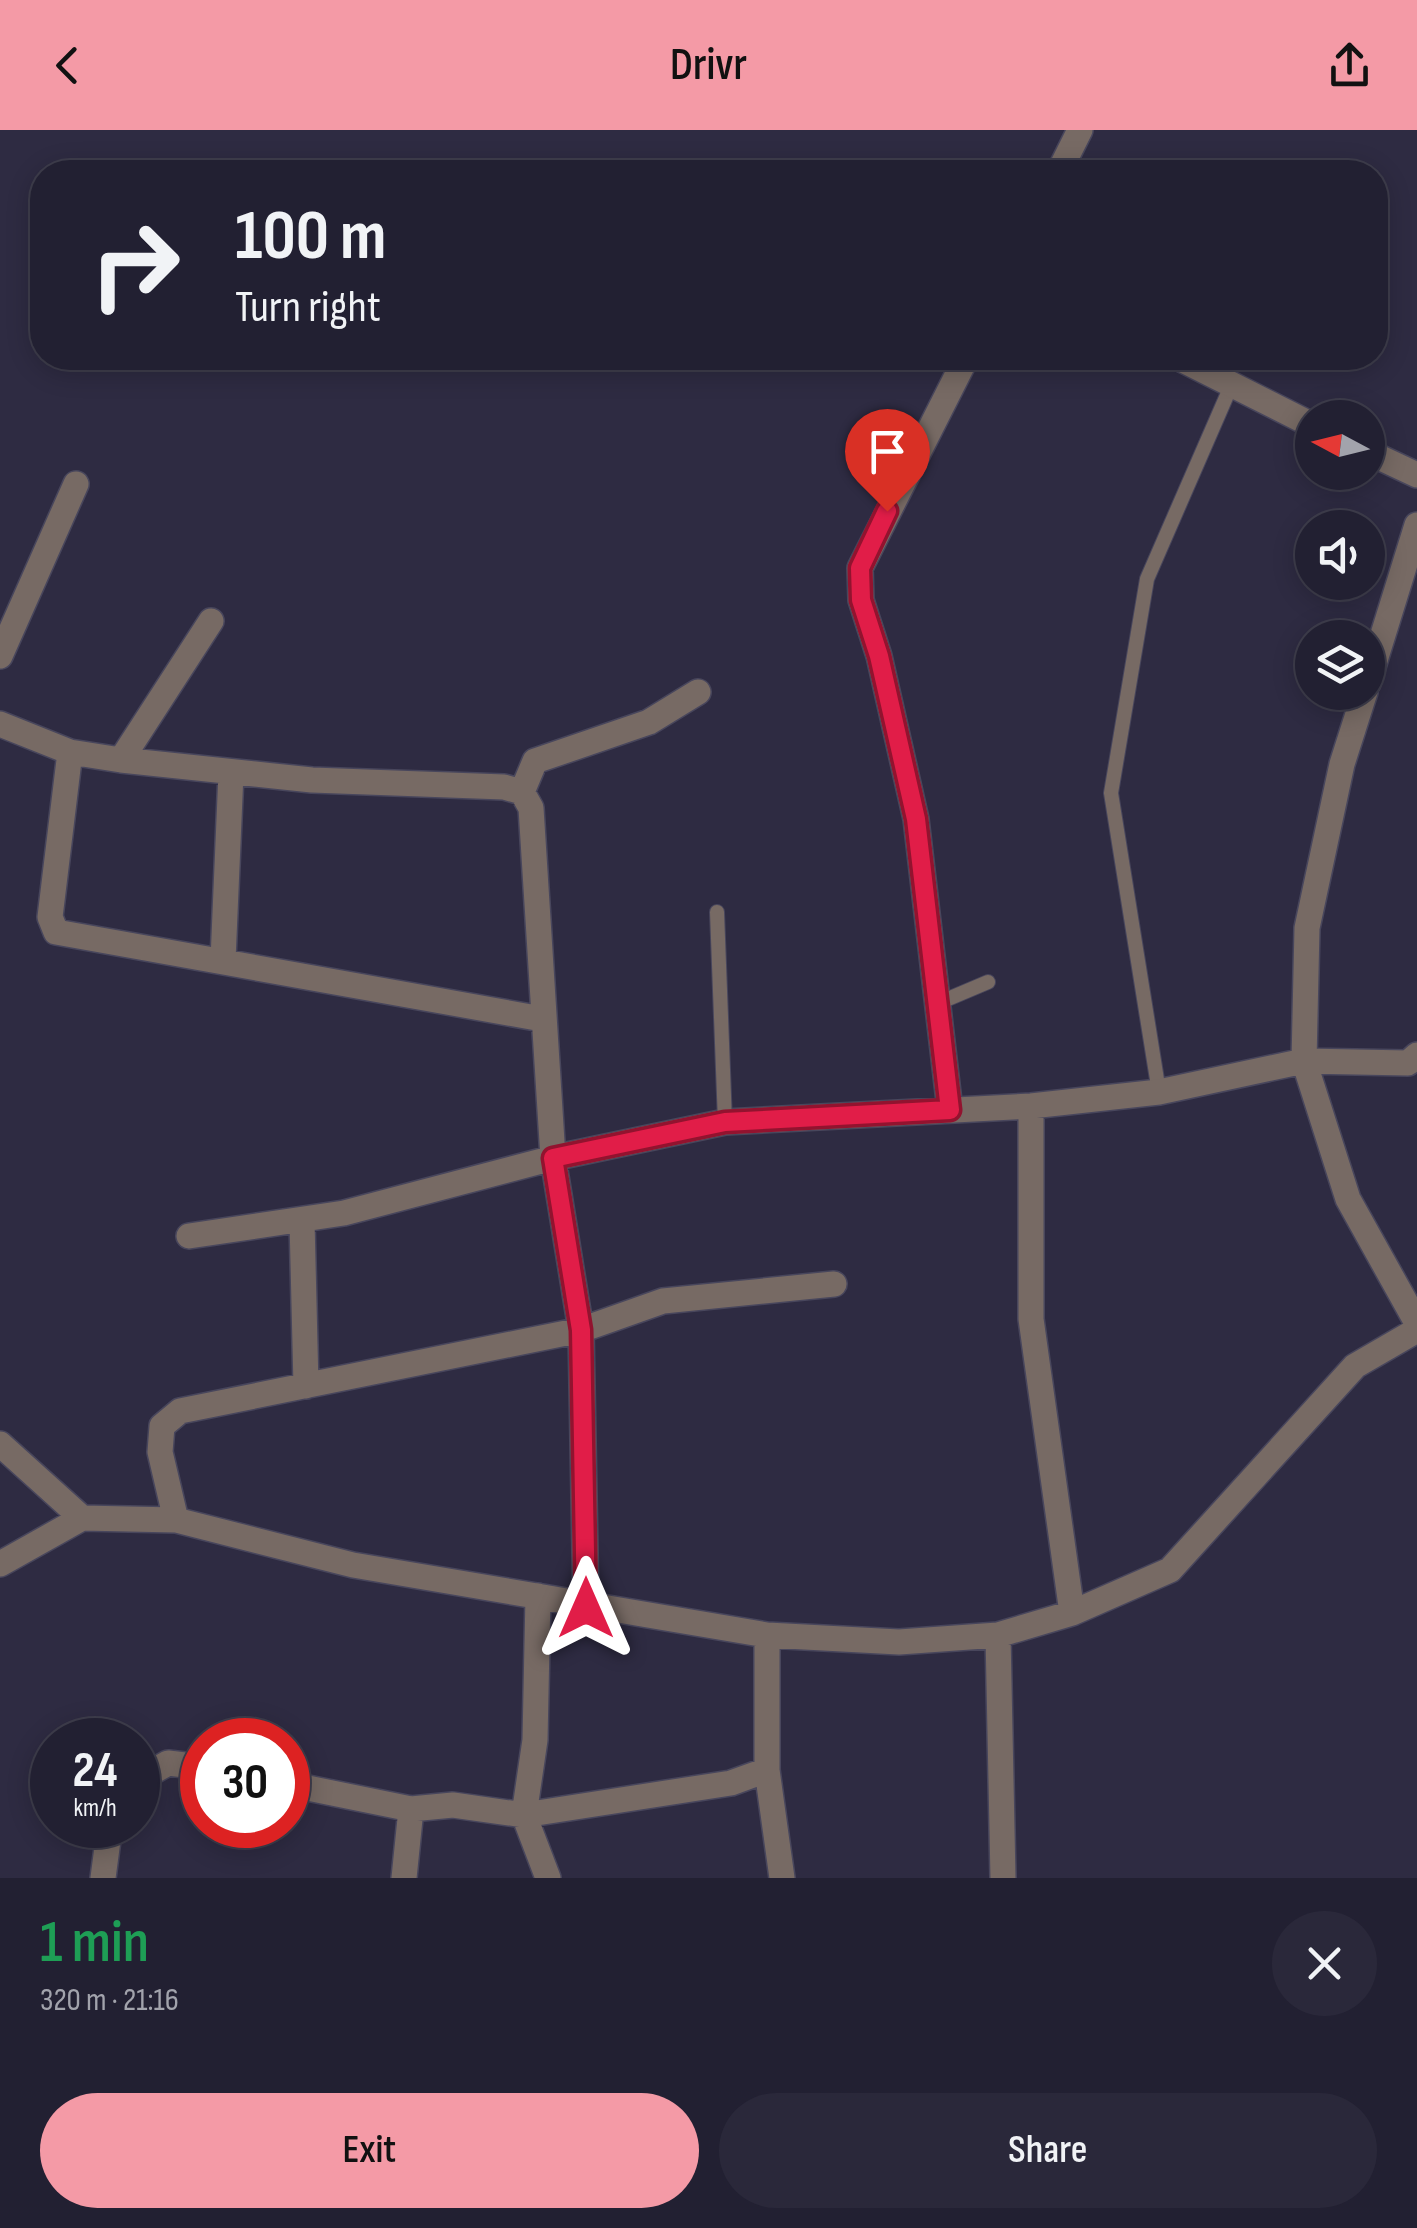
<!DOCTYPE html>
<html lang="en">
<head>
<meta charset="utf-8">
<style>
  :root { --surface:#222032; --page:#2a283a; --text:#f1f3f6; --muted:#a2a3ac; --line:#3f3e4d; --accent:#f49aa6 }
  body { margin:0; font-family:"Sofia Sans Condensed",sans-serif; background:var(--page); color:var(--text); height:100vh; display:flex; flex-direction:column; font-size:38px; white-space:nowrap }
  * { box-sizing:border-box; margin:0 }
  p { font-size:32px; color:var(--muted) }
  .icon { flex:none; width:55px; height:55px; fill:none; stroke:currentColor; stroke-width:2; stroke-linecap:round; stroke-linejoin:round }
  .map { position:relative; height:1748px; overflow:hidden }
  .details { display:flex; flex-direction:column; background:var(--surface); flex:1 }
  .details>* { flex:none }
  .banner { position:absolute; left:30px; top:30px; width:1358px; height:210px; border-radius:40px; box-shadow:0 5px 25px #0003,0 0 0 2px var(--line); background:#222032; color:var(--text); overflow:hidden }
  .needle { width:65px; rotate:277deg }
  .buttons { position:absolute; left:1295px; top:270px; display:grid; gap:20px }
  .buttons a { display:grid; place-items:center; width:90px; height:90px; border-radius:50%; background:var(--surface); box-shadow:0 5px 25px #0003,0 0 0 2px var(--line); font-size:50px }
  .speed { position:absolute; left:30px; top:1588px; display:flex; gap:20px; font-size:50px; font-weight:700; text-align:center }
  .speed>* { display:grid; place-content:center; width:130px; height:130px; border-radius:50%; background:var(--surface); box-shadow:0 5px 25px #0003,0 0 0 2px var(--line); line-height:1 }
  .speed small { font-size:25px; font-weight:400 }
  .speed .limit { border:15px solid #d22; background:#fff; color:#111 }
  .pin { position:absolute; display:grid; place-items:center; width:85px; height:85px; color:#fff; margin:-102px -42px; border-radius:50% 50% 50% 0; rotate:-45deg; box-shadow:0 0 10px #0007 }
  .pin .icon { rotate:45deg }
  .me { position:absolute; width:110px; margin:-55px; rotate:0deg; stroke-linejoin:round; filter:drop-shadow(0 0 8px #0008) }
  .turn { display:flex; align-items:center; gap:35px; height:210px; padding:0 40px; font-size:45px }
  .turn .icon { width:130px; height:130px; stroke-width:2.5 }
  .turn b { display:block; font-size:70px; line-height:85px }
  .round { display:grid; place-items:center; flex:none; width:105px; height:105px; border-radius:52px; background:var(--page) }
  .head { display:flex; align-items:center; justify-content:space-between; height:170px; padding:0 40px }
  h1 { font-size:60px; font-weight:600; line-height:75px; color:#1e9e55 }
  .action { display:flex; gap:20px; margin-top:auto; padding:20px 40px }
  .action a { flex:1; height:115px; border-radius:60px; background:var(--accent); color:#111; font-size:40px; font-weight:600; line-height:115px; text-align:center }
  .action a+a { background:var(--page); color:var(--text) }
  header { display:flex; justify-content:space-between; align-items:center; height:130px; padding:0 40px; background:var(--accent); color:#111; font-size:45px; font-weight:600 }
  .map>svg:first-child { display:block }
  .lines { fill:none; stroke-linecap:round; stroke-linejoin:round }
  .lane-casing { stroke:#48465c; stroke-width:16 }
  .street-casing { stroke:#48465c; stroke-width:28 }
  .lane { stroke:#776a64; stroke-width:14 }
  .street { stroke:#776a64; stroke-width:25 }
  .route-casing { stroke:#92132f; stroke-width:25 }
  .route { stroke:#e11d48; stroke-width:18 }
</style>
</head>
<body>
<header><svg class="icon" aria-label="back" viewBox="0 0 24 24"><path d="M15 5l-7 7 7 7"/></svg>Drivr<svg class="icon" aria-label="share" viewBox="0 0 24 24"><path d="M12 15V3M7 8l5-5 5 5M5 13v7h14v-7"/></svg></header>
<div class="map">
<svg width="1417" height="1748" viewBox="0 0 1417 1748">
  <rect width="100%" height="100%" fill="#2e2b42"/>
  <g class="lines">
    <!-- lane casing -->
    <g class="lane-casing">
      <path id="lane" d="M 717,782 L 725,992
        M 936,874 L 988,852
        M 1159,962 L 1111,663 L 1147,449 L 1231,256"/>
    </g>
    <!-- street casing -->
    <g class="street-casing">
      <path id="street" d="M 1059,42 L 1080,0
        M 1179,228 L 1312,295
        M 1368,322 L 1417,345
        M 0,526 L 76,354
        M 1368,553 L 1417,395
        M 1365,562 L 1342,634 L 1307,798 L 1304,931 L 1348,1069 L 1417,1193
        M 0,594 L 70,622 L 121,630 L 312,650 L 504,657 L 522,662 L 531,678 L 553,1028 L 581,1200 L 180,1281 L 162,1296 L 160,1322 L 176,1390
        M 70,622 L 50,787 L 56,802 L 542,889
        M 121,630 L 211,491
        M 522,662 L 535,631 L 649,592 L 698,562
        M 223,830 L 231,643
        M 1031,976 L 1031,1189 L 1072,1483
        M 950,980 L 916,689 L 879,526 L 861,470 L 860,438 L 966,228
        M 302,1091 L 306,1256
        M 189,1106 L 344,1083 L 553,1028 L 725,992 L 1031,976 L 1159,962 L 1304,931 L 1408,933 L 1417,925
        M 0,1314 L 82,1388 L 176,1390 L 353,1435 L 767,1505 L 899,1512 L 998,1505 L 1072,1483 L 1170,1440 L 1355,1236 L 1417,1200
        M 0,1434 L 82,1388
        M 538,1466 L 535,1610 L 524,1685 L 548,1748
        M 586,1478 L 581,1200 L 663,1171 L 834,1154
        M 767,1505 L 767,1640 L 782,1748
        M 998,1505 L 1003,1748
        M 138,1650 L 168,1633 L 202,1637
        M 288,1654 L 411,1679 L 453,1675 L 524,1685 L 731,1653 L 767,1640
        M 103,1748 L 110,1695
        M 404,1748 L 411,1679"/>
    </g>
    <!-- lane -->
    <use href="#lane" class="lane"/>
    <!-- street -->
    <use href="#street" class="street"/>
  </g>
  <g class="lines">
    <!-- route casing -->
    <g class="route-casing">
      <path id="route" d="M 586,1478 L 581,1200 L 553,1028 L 725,992 L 950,980 L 916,689 L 879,526 L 861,470 L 860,438 L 887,381"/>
    </g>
    <!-- route -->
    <use href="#route" class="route"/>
  </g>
</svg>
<div class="buttons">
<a><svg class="needle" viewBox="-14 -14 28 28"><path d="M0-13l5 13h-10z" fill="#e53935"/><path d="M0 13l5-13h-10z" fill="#a2a3ac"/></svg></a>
<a><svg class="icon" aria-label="sound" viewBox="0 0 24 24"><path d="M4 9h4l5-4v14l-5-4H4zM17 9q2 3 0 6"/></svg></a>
<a><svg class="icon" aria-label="layers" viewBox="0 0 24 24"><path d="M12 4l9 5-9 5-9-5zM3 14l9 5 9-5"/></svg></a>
</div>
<div class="speed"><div>24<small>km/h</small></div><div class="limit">30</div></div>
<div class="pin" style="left:887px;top:381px;background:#d93025"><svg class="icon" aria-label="arrive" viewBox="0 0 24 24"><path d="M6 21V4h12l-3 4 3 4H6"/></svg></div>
<svg class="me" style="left:586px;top:1478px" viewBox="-20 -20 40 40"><path d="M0-17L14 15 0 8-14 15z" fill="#e11d48" stroke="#fff" stroke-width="4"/></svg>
<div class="banner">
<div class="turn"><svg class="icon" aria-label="right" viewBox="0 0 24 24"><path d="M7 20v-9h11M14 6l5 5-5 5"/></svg><div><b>100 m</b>Turn right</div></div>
</div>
</div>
<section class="details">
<div class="head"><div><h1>1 min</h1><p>320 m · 21:16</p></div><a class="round"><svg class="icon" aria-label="close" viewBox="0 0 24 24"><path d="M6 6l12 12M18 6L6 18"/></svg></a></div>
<div class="action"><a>Exit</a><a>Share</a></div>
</section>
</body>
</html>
